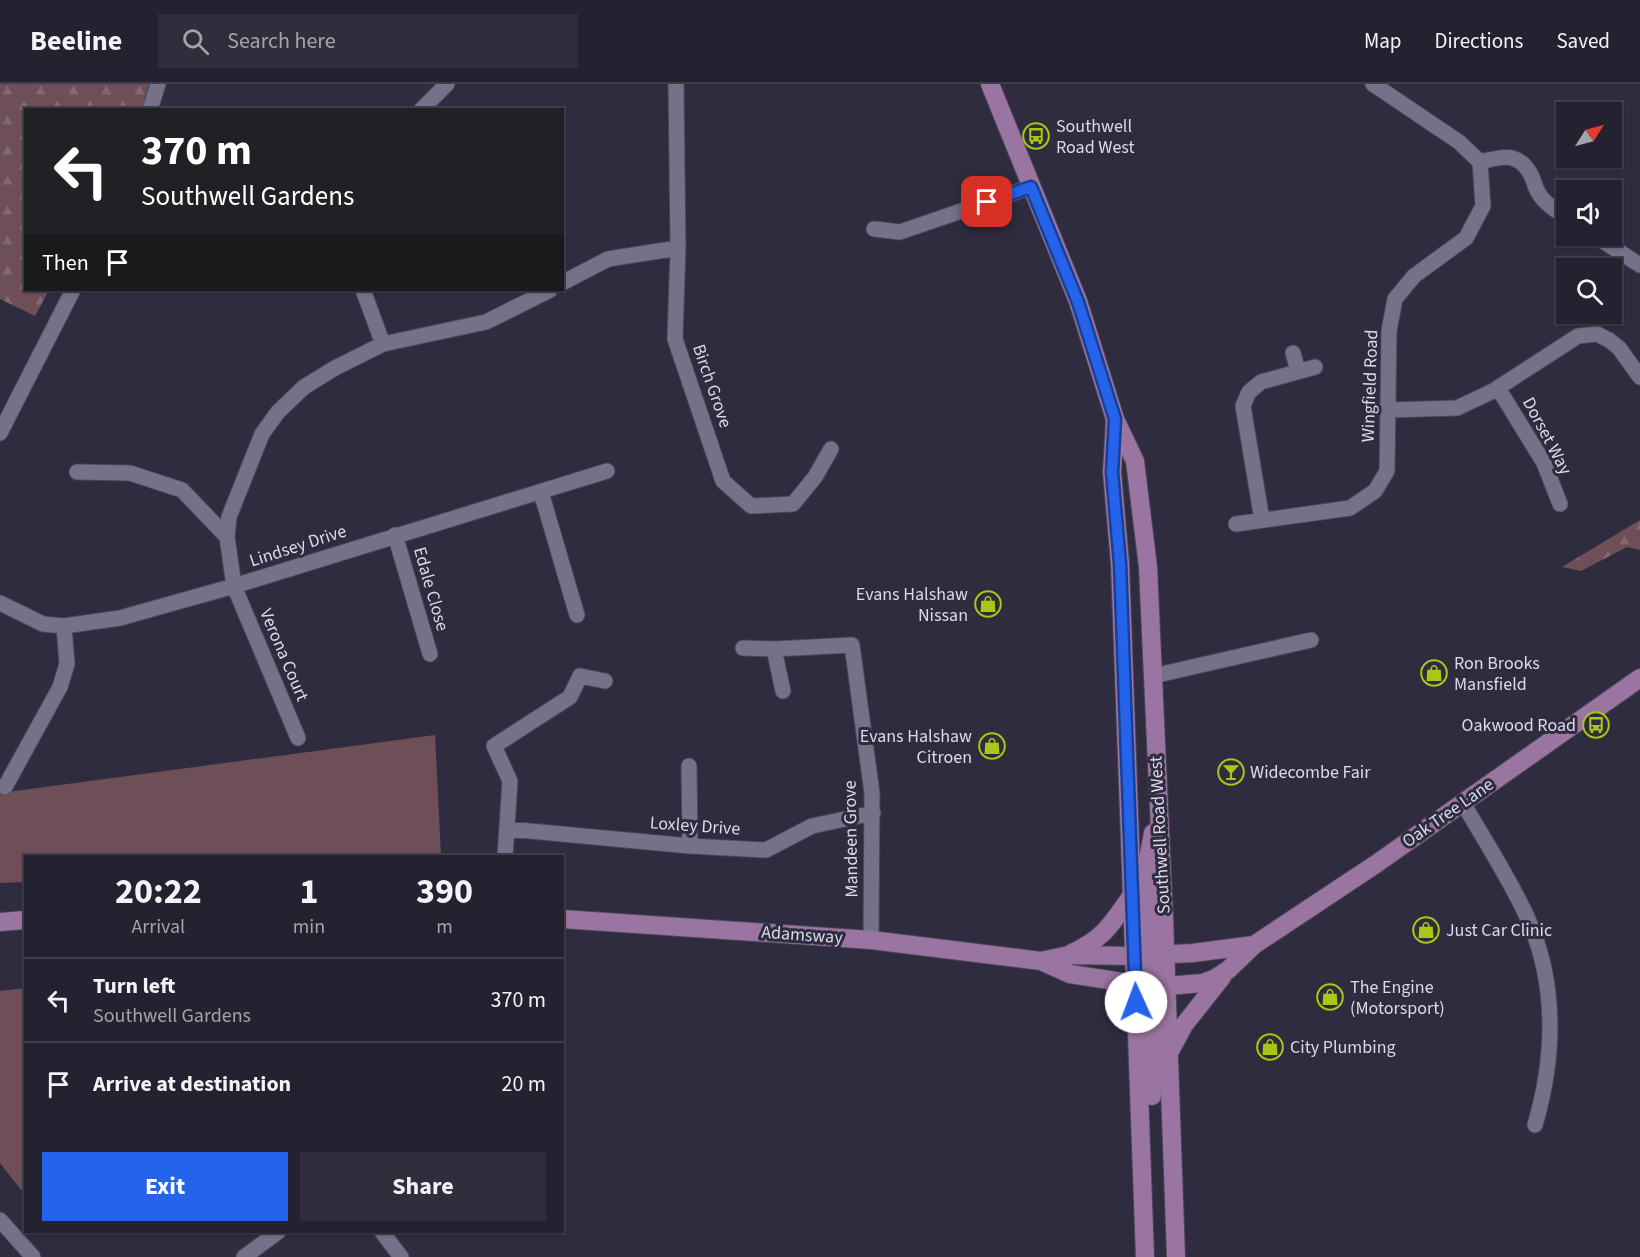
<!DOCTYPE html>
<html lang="en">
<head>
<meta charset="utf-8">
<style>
  :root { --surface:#242130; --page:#302e3c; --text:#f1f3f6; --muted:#a3a3ab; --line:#413e4c; --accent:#2563eb }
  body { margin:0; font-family:"Source Sans 3",sans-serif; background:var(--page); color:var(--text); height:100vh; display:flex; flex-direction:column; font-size:22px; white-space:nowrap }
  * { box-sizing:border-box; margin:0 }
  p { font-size:20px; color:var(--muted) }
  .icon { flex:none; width:33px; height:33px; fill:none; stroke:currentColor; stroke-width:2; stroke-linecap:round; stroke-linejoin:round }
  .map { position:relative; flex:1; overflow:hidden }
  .drawer { position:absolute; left:24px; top:771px; width:540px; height:378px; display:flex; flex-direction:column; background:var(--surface); border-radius:0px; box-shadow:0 2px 4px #0004,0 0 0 2px var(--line) }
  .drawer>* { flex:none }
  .guide { position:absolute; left:24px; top:24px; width:540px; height:183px; border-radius:0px; box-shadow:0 2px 4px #0004,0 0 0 2px var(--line); background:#202124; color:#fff; overflow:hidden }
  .needle { width:39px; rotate:54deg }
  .fabs { position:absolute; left:1556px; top:18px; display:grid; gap:12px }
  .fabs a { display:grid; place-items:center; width:66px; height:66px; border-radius:0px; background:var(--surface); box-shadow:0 2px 4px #0004,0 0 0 2px var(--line); font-size:30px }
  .pin { position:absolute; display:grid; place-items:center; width:51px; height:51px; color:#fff; margin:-26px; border-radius:12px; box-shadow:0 3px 9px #0006 }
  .me { position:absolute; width:66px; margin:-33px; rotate:358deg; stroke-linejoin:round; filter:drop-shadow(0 0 4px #0008) }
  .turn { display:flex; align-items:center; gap:21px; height:126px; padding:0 18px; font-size:27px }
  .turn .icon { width:78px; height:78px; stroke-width:2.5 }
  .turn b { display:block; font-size:42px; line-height:51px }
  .then { display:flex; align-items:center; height:57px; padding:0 18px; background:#0003; gap:12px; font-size:22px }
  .eta { display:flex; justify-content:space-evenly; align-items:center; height:102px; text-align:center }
  .eta b { font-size:36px; font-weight:700; line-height:42px }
  .action { display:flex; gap:12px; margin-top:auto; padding:12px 18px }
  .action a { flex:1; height:69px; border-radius:0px; background:var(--accent); color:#fff; font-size:24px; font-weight:700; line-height:69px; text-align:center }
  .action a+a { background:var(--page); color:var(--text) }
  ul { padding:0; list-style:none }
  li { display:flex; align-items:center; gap:18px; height:84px; padding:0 18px; border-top:2px solid var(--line) }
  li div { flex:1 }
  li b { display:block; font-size:22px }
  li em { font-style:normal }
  header { display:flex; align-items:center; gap:36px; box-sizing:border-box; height:84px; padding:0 30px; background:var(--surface); border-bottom:2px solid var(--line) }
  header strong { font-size:28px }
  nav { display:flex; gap:33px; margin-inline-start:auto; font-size:21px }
  .search { width:420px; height:54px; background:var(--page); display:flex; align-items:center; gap:15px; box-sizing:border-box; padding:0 21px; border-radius:0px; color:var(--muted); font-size:22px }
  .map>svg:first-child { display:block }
  .green { fill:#6e4f57 }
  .forest { fill:url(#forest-firs) }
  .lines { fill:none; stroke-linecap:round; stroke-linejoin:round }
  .minor-casing { stroke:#4b4758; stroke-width:17 }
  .major-casing { stroke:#4b4758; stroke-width:20 }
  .minor { stroke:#757188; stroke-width:15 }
  .major { stroke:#9b75a1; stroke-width:18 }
  .route-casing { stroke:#184099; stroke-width:15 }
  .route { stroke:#2563eb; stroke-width:10 }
  .labels { text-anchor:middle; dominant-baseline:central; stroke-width:6; stroke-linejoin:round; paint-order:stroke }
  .poi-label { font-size:18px; fill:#dbdae7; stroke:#302c40; text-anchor:start }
  .street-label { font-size:18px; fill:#dbdae7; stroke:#302c40 }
</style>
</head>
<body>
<header>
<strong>Beeline</strong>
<div class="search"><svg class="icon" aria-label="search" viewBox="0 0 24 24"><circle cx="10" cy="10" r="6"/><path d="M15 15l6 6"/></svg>Search here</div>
<nav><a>Map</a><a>Directions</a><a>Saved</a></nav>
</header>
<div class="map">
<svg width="1640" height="1173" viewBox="0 0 1640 1173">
  <defs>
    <pattern id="forest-firs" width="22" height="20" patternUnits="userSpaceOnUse" patternTransform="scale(1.5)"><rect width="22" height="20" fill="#6e4f57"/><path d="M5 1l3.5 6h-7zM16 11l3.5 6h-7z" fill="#82686f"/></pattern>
  </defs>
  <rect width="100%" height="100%" fill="#302c40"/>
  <!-- green -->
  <path class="green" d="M 435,651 L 441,772 L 26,772 L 25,798 L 0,799 L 0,709 Z
    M 25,904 L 26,904 L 25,1111 L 0,1079 L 0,907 Z"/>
  <!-- forest -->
  <path class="forest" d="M 0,0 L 150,0 L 143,25 L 26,26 L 26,206 L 49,206 L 35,232 L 0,215 Z
    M 1640,436 L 1640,466 L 1627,463 L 1581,487 L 1562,483 Z"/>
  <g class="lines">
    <!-- minor casing -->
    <g class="minor-casing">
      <path id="minor" d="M 676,0 L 678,164 L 675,255 L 723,397 L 751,422 L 793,420 L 815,393 L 831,365
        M 1373,0 L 1459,58 L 1480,78 C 1501,73 1517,67 1530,89 C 1534,95 1534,102 1538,108 C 1544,119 1555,126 1566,133
        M 150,26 L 158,0
        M 421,26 L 447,0
        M 874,145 L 900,148 L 1031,103
        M 1595,152 L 1640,181
        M 562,199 L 608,175 L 678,164
        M 363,206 L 383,260
        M 1293,269 L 1298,287
        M 1498,304 L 1544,379 L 1560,420
        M 1389,326 L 1457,324 L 1493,307 L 1578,252 L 1597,250 L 1609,256 L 1619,264 L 1640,293
        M 0,349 L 73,206
        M 77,388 L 130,389 L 182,406 L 227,453 L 234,502 L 298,654
        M 541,408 L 577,531
        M 1262,436 L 1243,322 L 1249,308 L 1261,298 L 1315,283
        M 1236,440 L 1350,424 L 1375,407 L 1387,387 L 1389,247 L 1395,215 L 1414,192 L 1466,154 L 1483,122 L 1480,78
        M 395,451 L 430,570
        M 227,453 L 229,433 L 262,350 L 278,328 L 304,303 L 335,284 L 383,260 L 486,238 L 550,206
        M 0,519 L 43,540 L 64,542 L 120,534 L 234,502 L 607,387
        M 743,564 L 774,565
        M 1153,592 L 1311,556
        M 783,607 L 774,565 L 852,561 L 872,709 L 871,856
        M 689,682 L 690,762
        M 5,703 L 60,603 L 67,580 L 64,542
        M 1463,719 C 1485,757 1510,795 1528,835 C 1557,900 1555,973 1535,1041
        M 508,745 L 690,762 L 766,766 L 812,742 L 873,729
        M 505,772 L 510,697 L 494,662 L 570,613 L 580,592 L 605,597
        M 0,1136 L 33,1173
        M 382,1148 L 401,1173
        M 244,1173 L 278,1148"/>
    </g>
    <!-- major casing -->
    <g class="major-casing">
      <path id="major" d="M 990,0 L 1078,217 L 1115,335 L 1135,377 L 1148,483 L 1164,834 L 1176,1173
        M 1115,337 L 1112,388 L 1120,479 L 1145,1173
        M 562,835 L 871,856 L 1041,877 L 1070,890 L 1135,900 L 1166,902 L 1203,899 L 1214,895 L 1228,886 L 1254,861 L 1376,780 L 1640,594
        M 0,838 L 26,836
        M 1072,869 C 1105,854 1112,839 1132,811
        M 1041,877 L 1069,871 L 1134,872 L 1193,869 L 1254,861
        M 1148,883 L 1150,871 L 1148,776 L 1153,749
        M 1169,969 L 1184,941 L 1222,893
        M 1152,1012 L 1151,901 L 1154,890"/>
    </g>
    <!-- minor -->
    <use href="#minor" class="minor"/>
    <!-- major -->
    <use href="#major" class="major"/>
  </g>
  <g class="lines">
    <!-- route casing -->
    <g class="route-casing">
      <path id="route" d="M 987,118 L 1031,103 L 1078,218 L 1115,335 L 1112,388 L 1120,479 L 1136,918"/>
    </g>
    <!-- route -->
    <use href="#route" class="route"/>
  </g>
  <!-- icons -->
  <defs>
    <g id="bus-ring" transform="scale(1.35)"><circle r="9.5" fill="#302c40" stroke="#abc614" stroke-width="1.5"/><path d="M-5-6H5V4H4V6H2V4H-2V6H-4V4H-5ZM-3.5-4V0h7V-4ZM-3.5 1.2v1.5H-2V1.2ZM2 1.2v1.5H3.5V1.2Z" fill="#abc614"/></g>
    <g id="shop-ring" transform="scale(1.35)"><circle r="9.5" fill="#302c40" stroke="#abc614" stroke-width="1.5"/><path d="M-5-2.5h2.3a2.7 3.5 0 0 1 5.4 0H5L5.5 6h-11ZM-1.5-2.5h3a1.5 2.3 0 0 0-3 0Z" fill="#abc614"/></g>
    <g id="bar-ring" transform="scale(1.35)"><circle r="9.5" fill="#302c40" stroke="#abc614" stroke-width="1.5"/><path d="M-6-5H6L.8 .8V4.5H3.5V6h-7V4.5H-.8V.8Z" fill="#abc614"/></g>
  </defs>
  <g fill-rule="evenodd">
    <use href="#bus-ring" x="1036" y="52"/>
    <use href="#shop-ring" x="988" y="520"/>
    <use href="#shop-ring" x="1434" y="589"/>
    <use href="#bus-ring" x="1596" y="641"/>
    <use href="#shop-ring" x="992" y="662"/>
    <use href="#bar-ring" x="1231" y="688"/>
    <use href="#shop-ring" x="1426" y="846"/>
    <use href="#shop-ring" x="1330" y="913"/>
    <use href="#shop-ring" x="1270" y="963"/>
  </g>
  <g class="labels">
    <!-- poi labels -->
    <g class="poi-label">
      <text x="1056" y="42">Southwell<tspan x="1056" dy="21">Road West</tspan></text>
      <text x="968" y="510" text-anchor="end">Evans Halshaw<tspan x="968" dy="21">Nissan</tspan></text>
      <text x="1454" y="579">Ron Brooks<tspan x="1454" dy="21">Mansfield</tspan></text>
      <text x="1576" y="641" text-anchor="end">Oakwood Road</text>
      <text x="972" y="652" text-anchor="end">Evans Halshaw<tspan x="972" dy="21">Citroen</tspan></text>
      <text x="1250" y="688">Widecombe Fair</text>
      <text x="1446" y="846">Just Car Clinic</text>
      <text x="1350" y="903">The Engine<tspan x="1350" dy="21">(Motorsport)</tspan></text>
      <text x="1290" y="963">City Plumbing</text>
    </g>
    <!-- street labels -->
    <g class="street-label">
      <text transform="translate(712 302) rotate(71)">Birch Grove</text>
      <text transform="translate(1370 302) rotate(-88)">Wingfield Road</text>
      <text transform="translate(1547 352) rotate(62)">Dorset Way</text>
      <text transform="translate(298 462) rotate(-18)">Lindsey Drive</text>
      <text transform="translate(431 505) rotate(74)">Edale Close</text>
      <text transform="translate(284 571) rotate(67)">Verona Court</text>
      <text transform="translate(1448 729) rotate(-35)">Oak Tree Lane</text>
      <text transform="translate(695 742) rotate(4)">Loxley Drive</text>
      <text transform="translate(1160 751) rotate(-93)">Southwell Road West</text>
      <text transform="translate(851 755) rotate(-91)">Mandeen Grove</text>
      <text transform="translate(802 851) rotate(4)">Adamsway</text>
    </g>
  </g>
</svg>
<div class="fabs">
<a><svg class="needle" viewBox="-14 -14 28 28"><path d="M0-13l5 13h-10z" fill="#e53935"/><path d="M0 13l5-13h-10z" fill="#a3a3ab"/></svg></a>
<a><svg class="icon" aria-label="sound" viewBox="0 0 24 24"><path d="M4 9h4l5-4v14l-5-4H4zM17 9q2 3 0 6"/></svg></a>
<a><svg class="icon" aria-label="search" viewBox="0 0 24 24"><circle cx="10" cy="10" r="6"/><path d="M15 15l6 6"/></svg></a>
</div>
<div class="pin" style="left:987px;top:118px;background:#d93025"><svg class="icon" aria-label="arrive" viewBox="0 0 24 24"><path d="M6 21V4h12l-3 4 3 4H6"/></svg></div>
<svg class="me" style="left:1136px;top:918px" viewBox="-20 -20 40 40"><circle r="19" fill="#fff"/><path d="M0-13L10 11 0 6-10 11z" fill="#2563eb"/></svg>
<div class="guide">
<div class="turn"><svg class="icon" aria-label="left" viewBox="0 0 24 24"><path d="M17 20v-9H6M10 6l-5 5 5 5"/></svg><div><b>370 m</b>Southwell Gardens</div></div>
<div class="then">Then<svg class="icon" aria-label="arrive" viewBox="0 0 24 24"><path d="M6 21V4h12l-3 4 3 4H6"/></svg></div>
</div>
<section class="drawer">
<div class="eta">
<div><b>20:22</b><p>Arrival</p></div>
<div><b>1</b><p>min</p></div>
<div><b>390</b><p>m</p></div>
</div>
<ul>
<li><svg class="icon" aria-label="left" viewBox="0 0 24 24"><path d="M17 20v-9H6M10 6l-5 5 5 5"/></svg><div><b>Turn left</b><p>Southwell Gardens</p></div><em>370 m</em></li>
<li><svg class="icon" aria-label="arrive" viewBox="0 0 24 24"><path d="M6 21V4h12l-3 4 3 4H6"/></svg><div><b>Arrive at destination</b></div><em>20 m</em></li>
</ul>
<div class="action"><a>Exit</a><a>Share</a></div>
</section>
</div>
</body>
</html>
